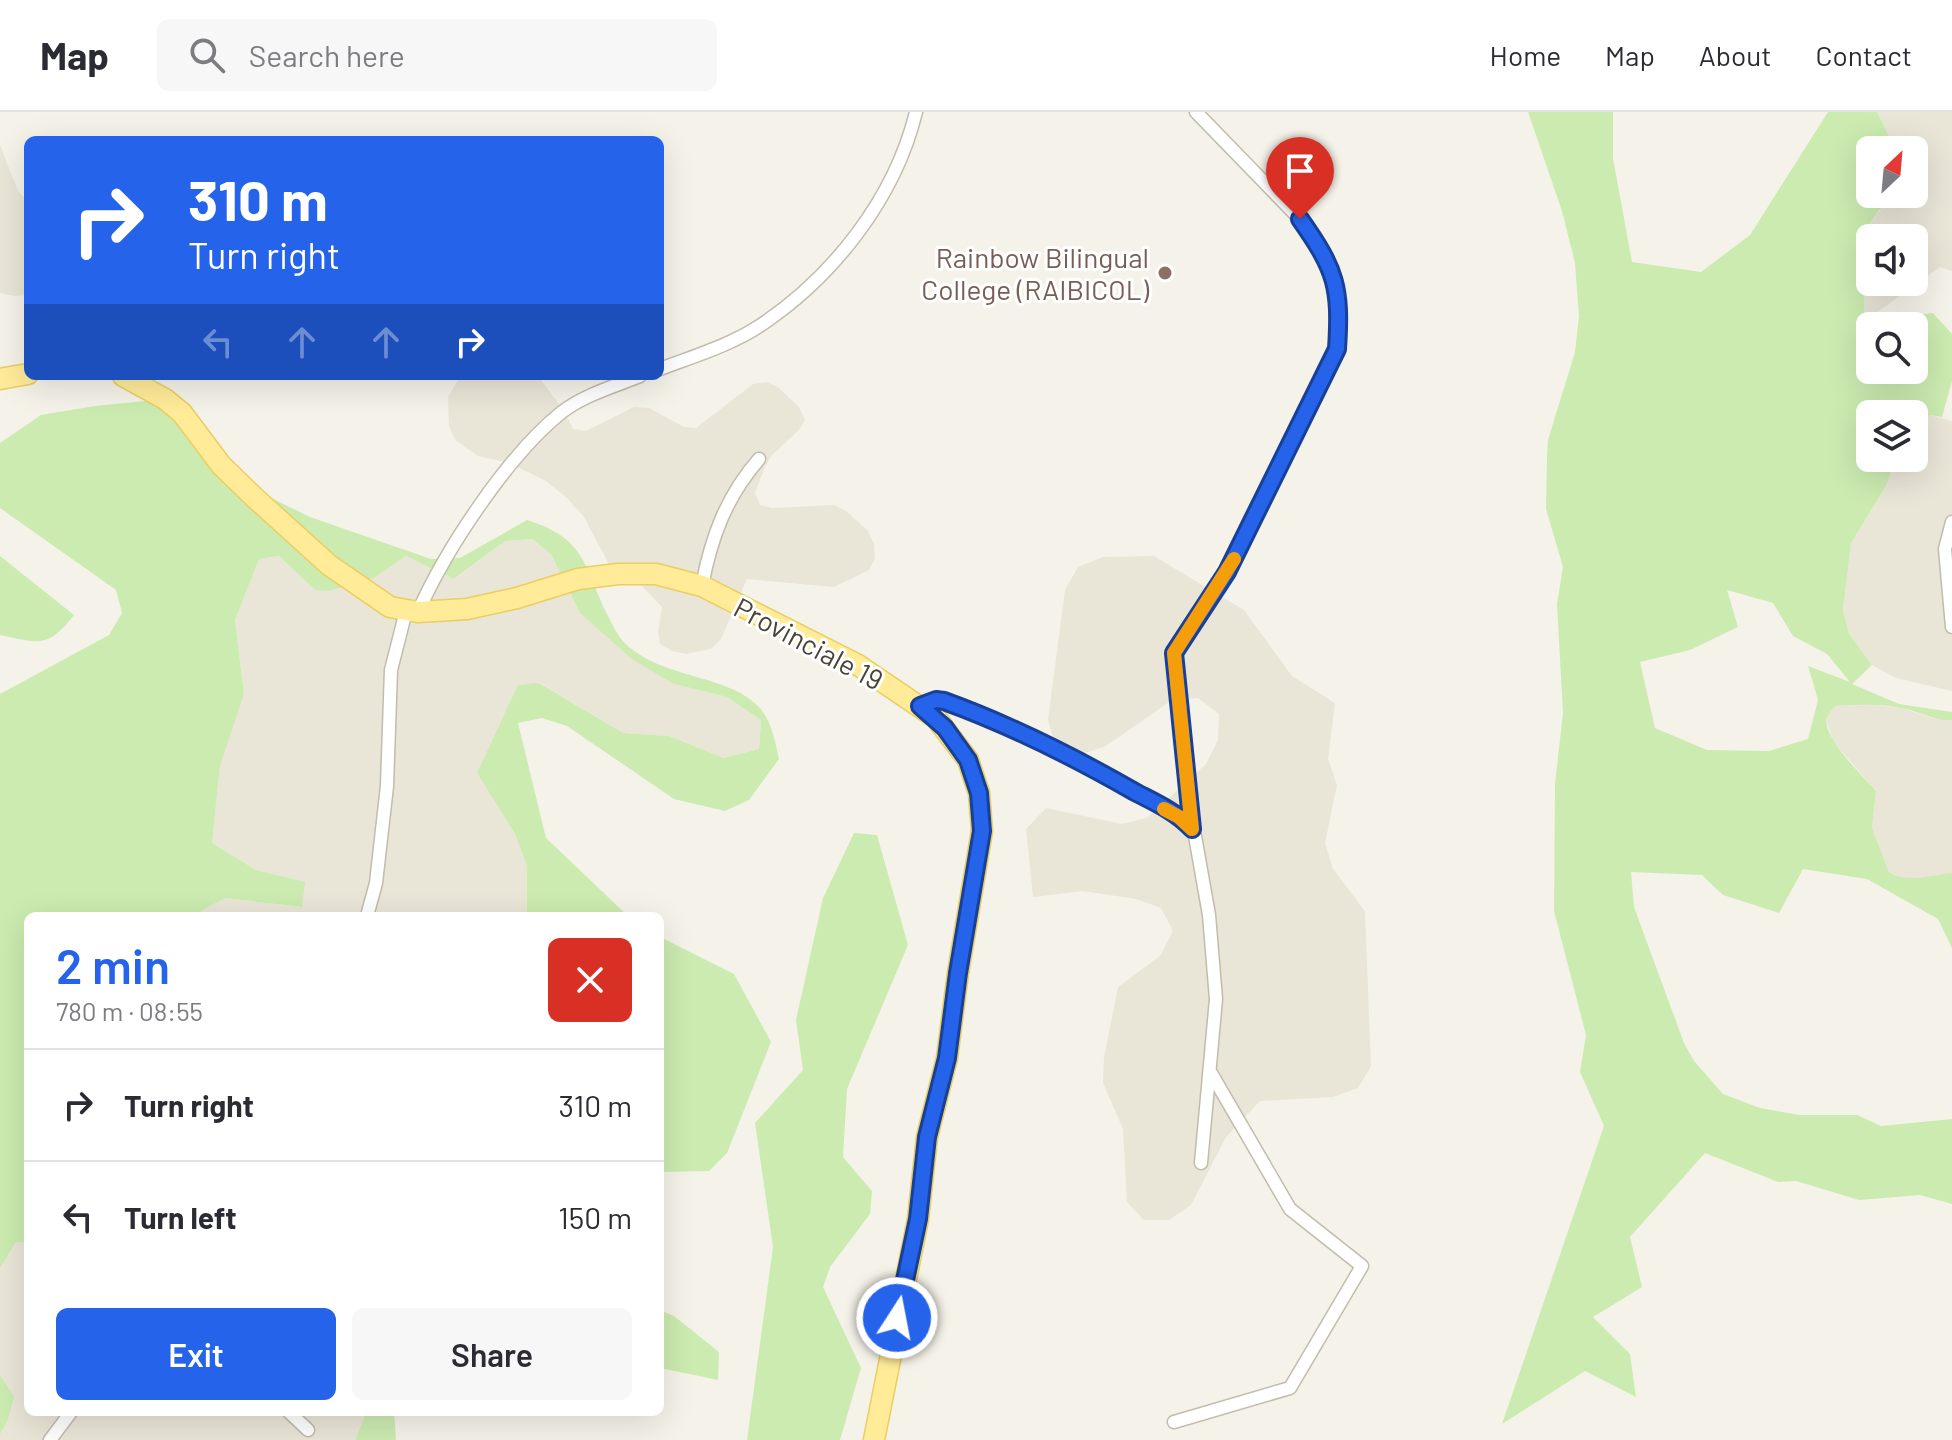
<!DOCTYPE html>
<html lang="en">
<head>
<meta charset="utf-8">
<style>
  :root { --surface:#fff; --page:#f7f7f7; --text:#2b2b33; --muted:#7c7c81; --line:#e1e1e2; --accent:#2563eb }
  body { margin:0; font-family:Barlow,sans-serif; background:var(--page); color:var(--text); height:100vh; display:flex; flex-direction:column; font-size:30px; white-space:nowrap }
  * { box-sizing:border-box; margin:0 }
  p { font-size:26px; color:var(--muted) }
  .icon { flex:none; width:44px; height:44px; fill:none; stroke:currentColor; stroke-width:2; stroke-linecap:round; stroke-linejoin:round }
  .map { position:relative; flex:1; overflow:hidden }
  .details { position:absolute; left:24px; top:800px; width:640px; height:504px; display:flex; flex-direction:column; background:var(--surface); border-radius:12px; box-shadow:0 8px 32px #0002 }
  .details>* { flex:none }
  .banner { position:absolute; left:24px; top:24px; width:640px; height:244px; border-radius:12px; box-shadow:0 8px 32px #0002; background:#2563eb; color:#fff; overflow:hidden }
  .needle { width:52px; rotate:26deg }
  .controls { position:absolute; left:1856px; top:24px; display:grid; gap:16px }
  .controls a { display:grid; place-items:center; width:72px; height:72px; border-radius:12px; background:var(--surface); box-shadow:0 8px 32px #0002; font-size:40px }
  .pin { position:absolute; display:grid; place-items:center; width:68px; height:68px; color:#fff; margin:-82px -34px; border-radius:50% 50% 50% 0; rotate:-45deg; box-shadow:0 0 8px #0007 }
  .pin .icon { rotate:45deg }
  .me { position:absolute; width:88px; margin:-44px; rotate:11deg; stroke-linejoin:round; filter:drop-shadow(0 0 6px #0008) }
  .turn { display:flex; align-items:center; gap:28px; height:168px; padding:0 32px; font-size:36px }
  .turn .icon { width:104px; height:104px; stroke-width:2.5 }
  .turn b { display:block; font-size:56px; line-height:68px }
  .lanes { display:flex; align-items:center; height:76px; padding:0 32px; background:#0003; justify-content:center; gap:40px; direction:ltr }
  .lanes .off { opacity:.35 }
  .round { display:grid; place-items:center; flex:none; width:84px; height:84px; border-radius:12px; background:var(--page) }
  .overview { display:flex; align-items:center; justify-content:space-between; height:136px; padding:0 32px }
  h1 { font-size:48px; font-weight:600; line-height:60px; color:var(--accent) }
  .action { display:flex; gap:16px; margin-top:auto; padding:16px 32px }
  .action a { flex:1; height:92px; border-radius:12px; background:var(--accent); color:#fff; font-size:32px; font-weight:600; line-height:92px; text-align:center }
  .action a+a { background:var(--page); color:var(--text) }
  ul { padding:0; list-style:none }
  li { display:flex; align-items:center; gap:24px; height:112px; padding:0 32px; border-top:2px solid var(--line) }
  li div { flex:1 }
  li b { display:block; font-size:30px }
  li em { font-style:normal }
  header { display:flex; align-items:center; gap:48px; box-sizing:border-box; height:112px; padding:0 40px; background:var(--surface); border-bottom:2px solid var(--line) }
  header strong { font-size:38px }
  nav { display:flex; gap:44px; margin-inline-start:auto; font-size:28px }
  .search { width:560px; height:72px; background:var(--page); display:flex; align-items:center; gap:20px; box-sizing:border-box; padding:0 28px; border-radius:12px; color:var(--muted); font-size:30px }
  .map>svg:first-child { display:block }
  .residential { fill:#e9e5d7; fill-rule:evenodd }
  .green { fill:#cbebb0; fill-rule:evenodd }
  .lines { fill:none; stroke-linecap:round; stroke-linejoin:round }
  .minor-casing { stroke:#c1bcab; stroke-width:15 }
  .primary-casing { stroke:#eace61; stroke-width:23 }
  .minor { stroke:#fff; stroke-width:12 }
  .primary { stroke:#ffeb98; stroke-width:20 }
  .route-casing { stroke:#184099; stroke-width:20 }
  .route { stroke:#2563eb; stroke-width:14 }
  .slow { stroke:#f59e0b; stroke-width:14 }
  .education-dot { fill:#8d6e63; stroke:#fff; stroke-width:3 }
  .labels { text-anchor:middle; dominant-baseline:central; stroke-width:6; stroke-linejoin:round; paint-order:stroke }
  .education-label { font-size:28px; fill:#785e54; stroke:#fff; text-anchor:end }
  .street-label { font-size:28px; fill:#494437; stroke:#fff }
</style>
</head>
<body>
<header>
<strong>Map</strong>
<div class="search"><svg class="icon" aria-label="search" viewBox="0 0 24 24"><circle cx="10" cy="10" r="6"/><path d="M15 15l6 6"/></svg>Search here</div>
<nav><a>Home</a><a>Map</a><a>About</a><a>Contact</a></nav>
</header>
<div class="map">
<svg width="1952" height="1328" viewBox="0 0 1952 1328">
  <rect width="100%" height="100%" fill="#f5f3e9"/>
  <!-- residential -->
  <path class="residential" d="M 1877,0 L 1952,0 L 1952,159 L 1940,155 L 1865,209 L 1862,123 L 1879,99 L 1907,82 L 1914,82 L 1914,38 L 1896,38 ZM 1870,126 L 1914,126 L 1914,170 L 1870,170 Z
    M 0,33 L 18,79 L 28,90 L 28,183 L 14,184 L 0,181 Z
    M 460,264 L 539,265 L 564,299 L 573,317 L 586,319 L 634,295 L 649,296 L 684,315 L 696,316 L 753,272 L 767,270 L 778,275 L 799,295 L 805,308 L 799,318 L 771,344 L 765,355 L 755,381 L 760,393 L 772,396 L 834,393 L 846,399 L 868,419 L 874,432 L 875,446 L 869,458 L 834,475 L 747,467 L 721,527 L 711,537 L 686,542 L 672,539 L 660,532 L 658,520 L 662,495 L 643,475 L 637,462 L 613,460 L 584,405 L 567,386 L 546,369 L 509,351 L 478,344 L 455,328 L 449,314 L 448,285 Z
    M 1930,303 L 1952,309 L 1952,579 L 1896,566 L 1872,553 L 1849,522 L 1843,498 L 1851,431 L 1886,374 L 1896,346 L 1914,346 L 1914,313 Z
    M 532,427 L 551,442 L 580,501 L 674,572 L 727,585 L 761,608 L 759,637 L 724,646 L 669,624 L 623,621 L 540,571 L 477,661 L 515,722 L 527,754 L 527,804 L 197,804 L 201,799 L 225,786 L 301,795 L 304,770 L 256,758 L 212,731 L 220,654 L 244,582 L 235,508 L 259,447 L 279,444 L 315,478 L 374,466 L 406,444 L 455,467 L 505,429 Z
    M 1154,444 L 1244,498 L 1292,564 L 1335,591 L 1328,647 L 1337,673 L 1325,731 L 1333,757 L 1365,799 L 1371,954 L 1358,976 L 1333,985 L 1260,989 L 1226,1025 L 1191,1093 L 1169,1108 L 1144,1108 L 1127,1090 L 1123,1017 L 1103,971 L 1104,945 L 1118,875 L 1160,844 L 1173,819 L 1161,796 L 1136,787 L 1083,779 L 1033,785 L 1026,717 L 1046,696 L 1122,712 L 1147,706 L 1206,652 L 1218,628 L 1219,602 L 1198,586 L 1172,588 L 1106,634 L 1079,643 L 1055,633 L 1048,608 L 1065,478 L 1078,455 L 1103,445 Z
    M 1875,593 L 1902,596 L 1932,606 L 1952,608 L 1952,761 L 1922,766 L 1902,766 L 1889,760 L 1872,716 L 1876,679 L 1834,630 L 1827,611 L 1827,605 L 1834,594 Z
    M 16,1130 L 28,1130 L 28,1300 L 361,1300 L 365,1302 L 355,1328 L 0,1328 L 0,1322 L 7,1310 L 0,1263 L 0,1156 Z"/>
  <!-- green -->
  <path class="green" d="M 1528,0 L 1613,0 L 1613,46 L 1632,150 L 1701,160 L 1750,123 L 1828,0 L 1877,0 L 1896,38 L 1870,38 L 1870,82 L 1907,84 L 1879,98 L 1862,123 L 1865,209 L 1933,201 L 1952,222 L 1952,269 L 1942,305 L 1930,303 L 1914,313 L 1914,302 L 1870,302 L 1870,346 L 1896,346 L 1886,374 L 1851,431 L 1843,498 L 1849,522 L 1872,553 L 1852,572 L 1899,592 L 1952,600 L 1952,608 C 1933,609 1919,599 1901,596 C 1879,591 1856,593 1835,594 C 1832,598 1829,601 1827,605 C 1821,624 1863,664 1876,679 L 1872,716 L 1889,760 C 1909,772 1930,763 1952,761 L 1952,836 L 1938,807 L 1867,767 L 1803,757 L 1779,801 L 1723,783 L 1702,763 L 1631,760 L 1634,795 L 1684,931 L 1694,949 L 1723,982 L 1760,996 L 1800,1003 L 1857,1003 L 1881,1014 L 1952,1007 L 1952,1092 L 1920,1083 L 1859,1088 L 1796,1069 L 1778,1070 L 1705,1041 L 1630,1125 L 1642,1175 L 1593,1205 L 1630,1242 L 1636,1285 L 1585,1259 L 1502,1312 L 1604,1014 L 1580,960 L 1586,923 L 1554,799 L 1555,672 L 1563,601 L 1557,492 L 1563,455 L 1546,397 L 1547,345 L 1548,328 L 1575,240 L 1579,204 L 1575,151 L 1562,99 ZM 1914,214 L 1914,258 L 1870,258 L 1870,214 ZM 1727,478 L 1773,491 L 1793,524 L 1827,542 L 1850,570 L 1808,554 L 1818,588 L 1808,627 L 1769,639 L 1707,638 L 1655,616 L 1640,550 L 1690,538 L 1738,515 Z
    M 165,287 L 243,372 L 310,405 L 431,447 L 460,446 L 527,408 C 584,426 583,450 606,500 C 613,513 617,525 629,535 C 667,567 730,563 760,596 C 772,610 775,630 779,647 L 749,688 L 725,699 L 674,687 L 567,614 L 542,606 L 518,611 L 546,726 L 628,804 L 527,804 L 527,754 L 515,722 L 477,661 L 518,573 L 539,571 L 623,621 L 669,624 L 724,646 L 759,637 L 761,608 L 727,585 L 674,572 L 632,547 L 580,501 L 551,442 L 532,427 L 505,429 L 454,467 L 406,444 L 374,466 L 328,479 L 315,478 L 279,444 L 259,447 L 235,508 L 244,582 L 220,654 L 212,731 L 256,758 L 305,770 L 302,795 L 225,786 L 201,799 L 197,804 L 28,804 L 28,1130 L 16,1130 L 0,1156 L 0,582 L 109,523 L 122,501 L 116,478 L 0,396 L 0,331 L 41,303 L 95,294 Z
    M 0,444 L 74,503 C 48,537 38,531 0,523 Z
    M 854,721 L 877,723 L 908,833 L 847,977 L 843,1045 L 872,1079 L 870,1102 L 830,1155 L 823,1175 L 861,1256 L 840,1328 L 747,1328 L 773,1135 L 755,1011 L 803,958 L 796,908 L 823,786 Z
    M 660,825 L 734,862 L 771,930 L 727,1041 L 709,1059 L 660,1060 Z
    M 660,1198 L 674,1204 L 719,1240 L 718,1268 L 660,1256 Z
    M 0,1263 L 14,1285 L 7,1310 L 0,1322 Z
    M 361,1300 L 394,1300 L 396,1328 L 355,1328 L 365,1303 Z"/>
  <g class="lines">
    <!-- minor casing -->
    <g class="minor-casing">
      <path id="minor" d="M 660,257 C 694,244 731,233 761,213 C 834,164 895,86 916,0
        M 1952,410 L 1945,437 L 1952,515
        M 702,474 C 711,426 726,385 759,347
        M 418,500 C 446,437 508,343 562,300 C 584,283 615,274 640,264
        M 920,594 L 936,588 L 944,589 C 990,605 1176,687 1195,724 L 1209,803 L 1216,887 L 1201,1051
        M 1192,717 L 1174,541 L 1227,460 L 1314,287 L 1337,237 L 1339,199 L 1335,167 L 1319,133 L 1300,107 L 1196,0
        M 367,804 L 376,771 L 387,674 L 391,558 L 406,499
        M 289,1300 L 308,1318
        M 1174,1310 L 1290,1276 L 1362,1154 L 1290,1097 L 1211,961
        M 50,1328 L 71,1300"/>
    </g>
    <!-- primary casing -->
    <g class="primary-casing">
      <path id="primary" d="M 123,264 L 165,287 L 182,301 L 221,353 L 255,386 L 329,453 L 390,495 L 418,500 L 467,497 L 517,486 L 578,467 L 618,462 L 656,462 L 702,474 L 858,553 L 936,606 L 968,648 L 979,681 L 982,719 L 958,861 L 947,946 L 927,1025 L 918,1107 L 874,1328
        M 0,267 L 28,262"/>
    </g>
    <!-- minor -->
    <use href="#minor" class="minor"/>
    <!-- primary -->
    <use href="#primary" class="primary"/>
  </g>
  <g class="lines">
    <!-- route casing -->
    <g class="route-casing">
      <path id="route" d="M 897,1206 L 918,1107 L 927,1025 L 947,946 L 958,861 L 982,719 L 979,681 L 968,648 L 945,616 L 920,594 L 936,588 L 944,589 C 1010,613 1074,645 1135,680 C 1154,690 1177,700 1192,717 L 1174,541 L 1227,460 L 1337,237 C 1341,175 1336,158 1300,107"/>
    </g>
    <!-- route -->
    <use href="#route" class="route"/>
    <!-- slow -->
    <path class="slow" d="M 1164,697 L 1179,705 L 1192,717 L 1174,541 L 1234,447"/>
  </g>
  <!-- markers -->
  <circle class="education-dot" cx="1165" cy="161" r="8"/>
  <g class="labels">
    <!-- education labels -->
    <g class="education-label">
      <text x="1149" y="145">Rainbow Bilingual<tspan x="1149" dy="32">College (RAIBICOL)</tspan></text>
    </g>
    <!-- street labels -->
    <g class="street-label">
      <text transform="translate(809 531) rotate(28)">Provinciale 19</text>
    </g>
  </g>
</svg>
<div class="controls">
<a><svg class="needle" viewBox="-14 -14 28 28"><path d="M0-13l5 13h-10z" fill="#e53935"/><path d="M0 13l5-13h-10z" fill="#7c7c81"/></svg></a>
<a><svg class="icon" aria-label="sound" viewBox="0 0 24 24"><path d="M4 9h4l5-4v14l-5-4H4zM17 9q2 3 0 6"/></svg></a>
<a><svg class="icon" aria-label="search" viewBox="0 0 24 24"><circle cx="10" cy="10" r="6"/><path d="M15 15l6 6"/></svg></a>
<a><svg class="icon" aria-label="layers" viewBox="0 0 24 24"><path d="M12 4l9 5-9 5-9-5zM3 14l9 5 9-5"/></svg></a>
</div>
<div class="pin" style="left:1300px;top:107px;background:#d93025"><svg class="icon" aria-label="arrive" viewBox="0 0 24 24"><path d="M6 21V4h12l-3 4 3 4H6"/></svg></div>
<svg class="me" style="left:897px;top:1206px" viewBox="-20 -20 40 40"><circle r="17" fill="#2563eb" stroke="#fff" stroke-width="3"/><path d="M0-11L8 9 0 5-8 9z" fill="#fff"/></svg>
<div class="banner">
<div class="turn"><svg class="icon" aria-label="right" viewBox="0 0 24 24"><path d="M7 20v-9h11M14 6l5 5-5 5"/></svg><div><b>310 m</b>Turn right</div></div>
<div class="lanes"><svg class="icon off" aria-label="left" viewBox="0 0 24 24"><path d="M17 20v-9H6M10 6l-5 5 5 5"/></svg><svg class="icon off" aria-label="ahead" viewBox="0 0 24 24"><path d="M12 20V5M6 11l6-6 6 6"/></svg><svg class="icon off" aria-label="ahead" viewBox="0 0 24 24"><path d="M12 20V5M6 11l6-6 6 6"/></svg><svg class="icon" aria-label="right" viewBox="0 0 24 24"><path d="M7 20v-9h11M14 6l5 5-5 5"/></svg></div>
</div>
<section class="details">
<div class="overview"><div><h1>2 min</h1><p>780 m · 08:55</p></div><a class="round" style="background:#d93025;color:#fff"><svg class="icon" aria-label="close" viewBox="0 0 24 24"><path d="M6 6l12 12M18 6L6 18"/></svg></a></div>
<ul>
<li><svg class="icon" aria-label="right" viewBox="0 0 24 24"><path d="M7 20v-9h11M14 6l5 5-5 5"/></svg><div><b>Turn right</b></div><em>310 m</em></li>
<li><svg class="icon" aria-label="left" viewBox="0 0 24 24"><path d="M17 20v-9H6M10 6l-5 5 5 5"/></svg><div><b>Turn left</b></div><em>150 m</em></li>
</ul>
<div class="action"><a>Exit</a><a>Share</a></div>
</section>
</div>
</body>
</html>
